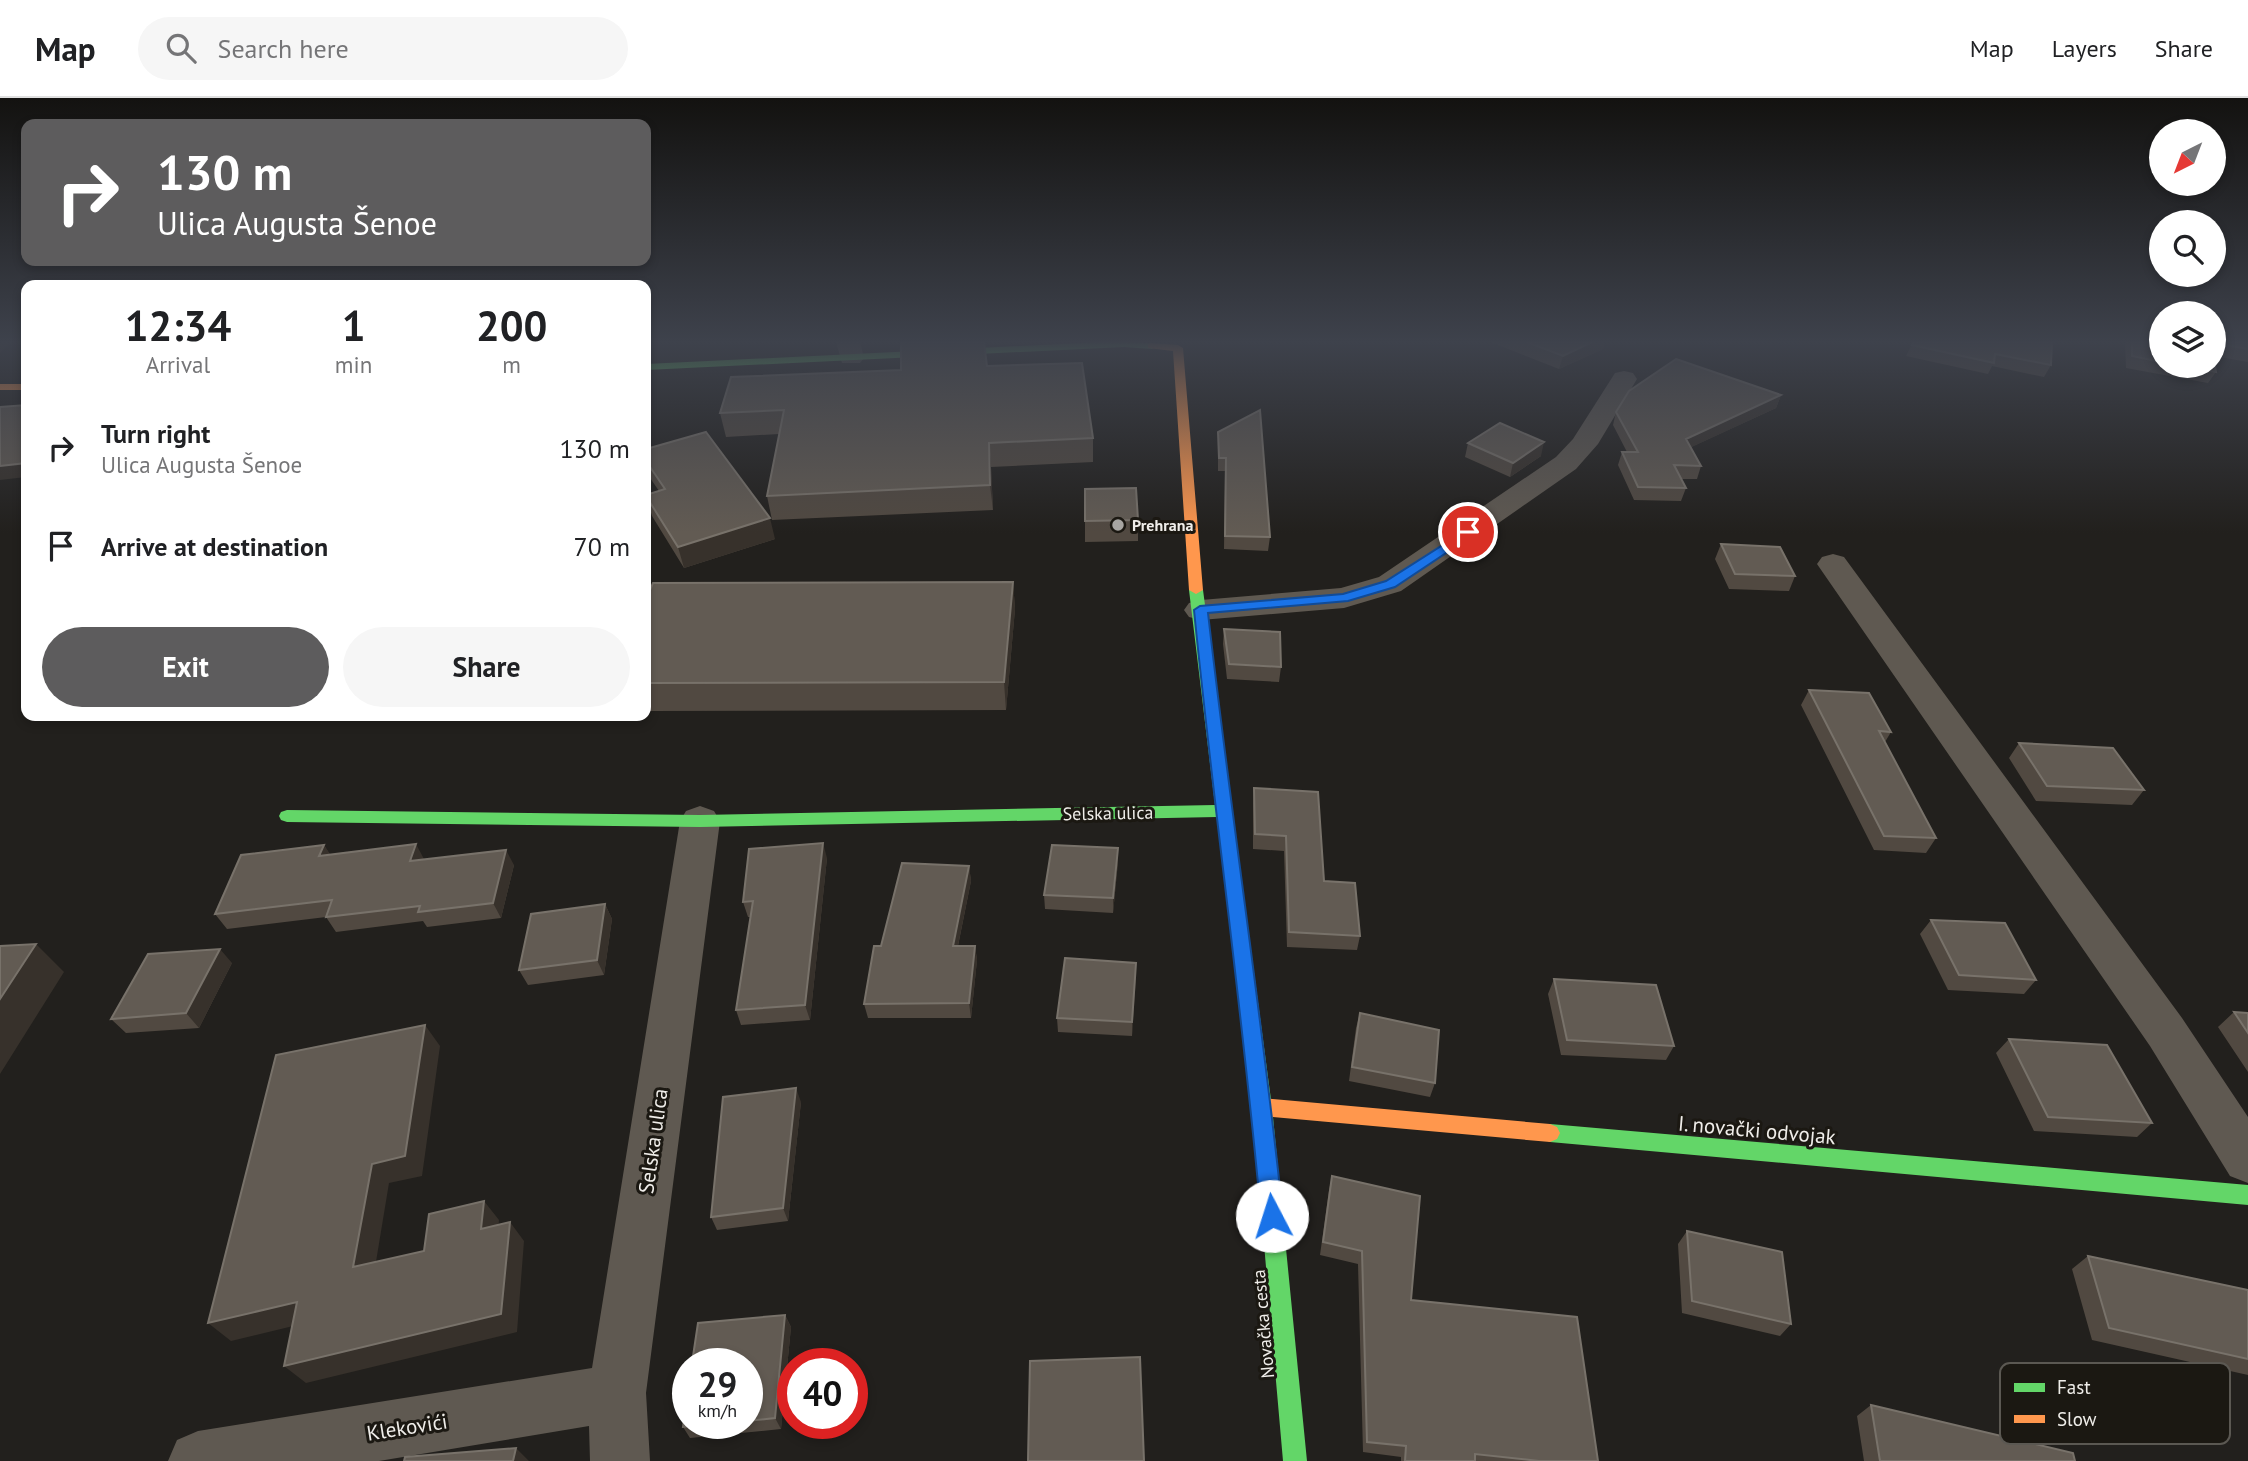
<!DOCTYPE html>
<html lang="en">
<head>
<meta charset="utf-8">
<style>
  :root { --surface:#fff; --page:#f6f6f6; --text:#202124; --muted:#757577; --line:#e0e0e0; --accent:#5d5c5d }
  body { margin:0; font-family:"PT Sans",sans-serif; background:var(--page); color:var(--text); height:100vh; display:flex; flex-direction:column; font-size:26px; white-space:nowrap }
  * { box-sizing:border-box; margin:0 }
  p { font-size:23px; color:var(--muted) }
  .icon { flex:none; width:38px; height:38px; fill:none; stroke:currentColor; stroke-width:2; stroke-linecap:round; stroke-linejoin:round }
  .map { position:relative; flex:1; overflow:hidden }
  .sheet { position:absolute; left:21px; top:182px; width:630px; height:441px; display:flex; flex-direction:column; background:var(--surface); border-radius:14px; box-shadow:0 4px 10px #0003 }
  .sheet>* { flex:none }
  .top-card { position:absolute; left:21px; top:21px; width:630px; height:147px; border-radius:14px; box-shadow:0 4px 10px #0003; background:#5d5c5d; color:#fff; overflow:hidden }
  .needle { width:46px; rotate:222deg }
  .fabs { position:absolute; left:2149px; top:21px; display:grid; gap:14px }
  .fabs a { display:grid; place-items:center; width:77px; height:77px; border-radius:50%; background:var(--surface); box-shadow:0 4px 10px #0003; font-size:35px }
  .speed { position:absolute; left:672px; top:1250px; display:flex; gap:14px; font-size:35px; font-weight:700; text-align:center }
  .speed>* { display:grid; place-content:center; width:91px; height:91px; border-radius:50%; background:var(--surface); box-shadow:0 4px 10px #0003; line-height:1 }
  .speed small { font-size:18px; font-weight:400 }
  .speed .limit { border:10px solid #d22; background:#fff; color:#111 }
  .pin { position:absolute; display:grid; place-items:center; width:60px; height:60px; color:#fff; margin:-30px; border:4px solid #fff; border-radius:50%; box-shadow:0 2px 7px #0007 }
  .me { position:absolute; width:77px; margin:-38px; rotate:355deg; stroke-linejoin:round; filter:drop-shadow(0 0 5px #0008) }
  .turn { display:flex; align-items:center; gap:24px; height:147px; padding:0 21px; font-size:32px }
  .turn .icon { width:91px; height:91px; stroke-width:2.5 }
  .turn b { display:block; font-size:49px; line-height:60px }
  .eta { display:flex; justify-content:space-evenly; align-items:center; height:119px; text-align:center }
  .eta b { font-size:42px; font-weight:700; line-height:49px }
  .cta { display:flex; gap:14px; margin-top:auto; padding:14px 21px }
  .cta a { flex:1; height:80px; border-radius:42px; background:var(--accent); color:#fff; font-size:28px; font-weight:700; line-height:80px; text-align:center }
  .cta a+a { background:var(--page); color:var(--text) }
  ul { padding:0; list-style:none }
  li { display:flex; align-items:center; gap:21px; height:98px; padding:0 21px }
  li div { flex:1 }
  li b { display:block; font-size:26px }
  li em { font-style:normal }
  header { display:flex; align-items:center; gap:42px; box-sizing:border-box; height:98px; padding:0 35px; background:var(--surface); border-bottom:2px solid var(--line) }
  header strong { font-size:33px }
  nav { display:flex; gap:38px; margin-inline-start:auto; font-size:24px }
  .search { width:490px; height:63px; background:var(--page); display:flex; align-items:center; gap:18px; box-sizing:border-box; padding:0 24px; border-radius:38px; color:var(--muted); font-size:26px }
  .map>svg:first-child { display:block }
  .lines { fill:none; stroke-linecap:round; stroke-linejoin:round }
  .street { fill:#5f5951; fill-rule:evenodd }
  .fast { fill:#63d668; fill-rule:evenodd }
  .slow { fill:#ff974d; fill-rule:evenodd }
  .wall { fill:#514941 }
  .shaded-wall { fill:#37312b }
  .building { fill:#625b53; stroke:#78726a; stroke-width:2 }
  .route { fill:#1a73e8; stroke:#114b97; stroke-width:2 }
  .poi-dot { fill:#a7a5a2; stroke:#1b1812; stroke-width:2.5 }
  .labels { text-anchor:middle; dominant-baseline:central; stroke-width:6; stroke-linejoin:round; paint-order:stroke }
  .far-poi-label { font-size:16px; font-weight:bold; fill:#efede9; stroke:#1b1812; text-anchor:start }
  .street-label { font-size:18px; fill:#efede9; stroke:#1b1812 }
  .near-street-label { font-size:21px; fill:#efede9; stroke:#1b1812 }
  .key { fill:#1b1812; stroke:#5b5852; stroke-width:2 }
  .key-label { font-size:19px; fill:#efede9 }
</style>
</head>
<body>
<header>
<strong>Map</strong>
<div class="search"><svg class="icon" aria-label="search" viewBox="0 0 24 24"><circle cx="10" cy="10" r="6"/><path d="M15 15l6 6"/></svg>Search here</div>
<nav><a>Map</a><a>Layers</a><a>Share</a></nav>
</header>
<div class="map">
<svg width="2248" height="1363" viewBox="0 0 2248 1363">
  <rect width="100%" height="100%" fill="#22201d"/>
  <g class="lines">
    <!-- street -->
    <path class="street" d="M 836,244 L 860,244 L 864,260 L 860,265 L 842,265 Z
      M 1624,273 L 1633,275 L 1637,281 L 1598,346 L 1576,371 L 1401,493 L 1344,510 L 1201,522 L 1189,519 L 1184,512 L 1189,505 L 1201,502 L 1341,490 L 1379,479 L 1556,359 L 1573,341 L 1615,275 Z
      M 1833,456 L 1844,459 L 2182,920 L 2248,1019 L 2248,1085 L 2230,1078 L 2150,948 L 1817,466 L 1822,459 Z
      M 700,708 L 714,713 L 720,723 L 646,1295 L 650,1363 L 590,1363 L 589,1328 L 379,1363 L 168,1363 L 177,1342 L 198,1333 L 592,1270 L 680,723 L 686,713 Z"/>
    <!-- fast -->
    <path class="fast" d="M 1102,244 L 1152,245 L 1157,248 L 1152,251 L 1124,249 L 646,272 L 646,266 Z
      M 1196,488 L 1203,492 L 1272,1009 L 1307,1363 L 1283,1363 L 1252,1009 L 1217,719 L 700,729 L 287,724 L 281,722 L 279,718 L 281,714 L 287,712 L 700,717 L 1215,707 L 1189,492 Z
      M 1550,1026 L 2248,1087 L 2248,1107 L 1550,1044 L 1543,1041 L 1540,1035 L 1543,1029 Z"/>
    <!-- slow -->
    <path class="slow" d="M 1152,245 L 1178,247 L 1183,250 L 1203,492 L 1196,496 L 1189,492 L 1173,253 L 1148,250 L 1148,246 Z
      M 0,286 L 26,286 L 26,292 L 0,292 Z
      M 1262,1000 L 1550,1026 L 1557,1029 L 1560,1035 L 1557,1041 L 1550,1044 L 1262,1018 L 1255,1015 L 1252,1009 L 1255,1003 Z"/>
  </g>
  <!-- wall -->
  <path class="wall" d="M 1493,244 L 1605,244 L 1603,251 L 1559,271 L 1493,245 Z
    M 1913,244 L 2052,244 L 2051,267 L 2044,279 L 1992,268 L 1988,276 L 1906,258 Z
    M 2125,244 L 2161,244 L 2161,268 L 2214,268 L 2216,274 L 2208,285 L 2126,270 Z
    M 2214,244 L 2248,244 L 2248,264 L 2214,258 Z
    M 987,268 L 1093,340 L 1093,364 L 991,369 L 993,412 L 772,422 L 767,398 L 779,336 L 726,339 L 720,315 Z
    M 1781,297 L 1776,310 L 1691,349 L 1701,368 L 1697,381 L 1681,381 L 1686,390 L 1681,403 L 1634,402 L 1618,367 L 1622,354 L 1627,354 L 1613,327 L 1616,314 Z
    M 1218,334 L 1270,439 L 1268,453 L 1224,451 L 1225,373 L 1218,373 Z
    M 1468,345 L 1541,358 L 1510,379 L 1465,359 Z
    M 646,363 L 775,441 L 684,470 L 652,418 L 646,399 L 659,393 L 646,374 Z
    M 1085,391 L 1138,422 L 1138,443 L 1085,444 Z
    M 1721,446 L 1795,478 L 1789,493 L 1729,491 L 1715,461 Z
    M 1013,484 L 1015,511 L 1006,612 L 646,613 L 646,501 Z
    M 1224,531 L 1281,569 L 1279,584 L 1227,581 L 1223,546 Z
    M 1809,592 L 1891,634 L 1885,644 L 1936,740 L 1926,755 L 1874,752 L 1801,607 Z
    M 2019,645 L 2144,692 L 2132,707 L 2036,703 L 2009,660 Z
    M 1254,690 L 1324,783 L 1360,838 L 1357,852 L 1287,849 L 1284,753 L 1253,751 L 1253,705 Z
    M 324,747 L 330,757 L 424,761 L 514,767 L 501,820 L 427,829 L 423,823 L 336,834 L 326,819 L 227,831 L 215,816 Z
    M 827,760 L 810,922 L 741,927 L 736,912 L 751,819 L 748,819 L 743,804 Z
    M 1118,764 L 1113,815 L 1045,811 L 1044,797 Z
    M 969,768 L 971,783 L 958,848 L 975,848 L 977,862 L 971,920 L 868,920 L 864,906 L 881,848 Z
    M 605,806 L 612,821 L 604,877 L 528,887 L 519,872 Z
    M 1931,822 L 2036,882 L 2024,896 L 1948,892 L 1920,836 Z
    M 232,865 L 199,930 L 126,935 L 111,921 Z
    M 1136,865 L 1132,938 L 1058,934 L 1057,920 Z
    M 1554,881 L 1674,948 L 1666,962 L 1561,957 L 1548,896 Z
    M 2234,914 L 2248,915 L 2248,974 L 2218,929 Z
    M 1360,915 L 1435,985 L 1430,999 L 1349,983 L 1356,930 Z
    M 2009,941 L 2152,1025 L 2137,1039 L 2034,1033 L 1996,955 Z
    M 801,1004 L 788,1123 L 717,1132 L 711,1119 Z
    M 1332,1078 L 1411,1202 L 1598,1363 L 1401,1363 L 1401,1359 L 1363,1354 L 1358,1166 L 1320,1157 L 1329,1092 Z
    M 1687,1133 L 1791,1226 L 1780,1238 L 1682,1215 L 1678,1146 Z
    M 2088,1158 L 2248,1192 L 2248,1277 L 2092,1242 L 2072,1171 Z
    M 785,1217 L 791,1229 L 781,1331 L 690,1340 L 683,1329 L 688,1325 L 747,1325 L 747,1265 Z
    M 1871,1307 L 2075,1363 L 1864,1363 L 1857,1318 Z"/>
  <!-- shaded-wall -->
  <path class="shaded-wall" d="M 0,244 L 11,244 L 0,255 Z
    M 1592,244 L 1605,244 L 1603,251 L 1559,271 L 1563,258 Z
    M 1781,297 L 1776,310 L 1681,354 L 1686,341 Z
    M 1544,344 L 1541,358 L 1510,379 L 1513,365 Z
    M 989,345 L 991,369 L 993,412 L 990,387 Z
    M 26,365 L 26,379 L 0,382 L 0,368 Z
    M 770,420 L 775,441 L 684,470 L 678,449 Z
    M 1013,484 L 1015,511 L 1006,612 L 1004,584 Z
    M 823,745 L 827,760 L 810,922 L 805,907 Z
    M 416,746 L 424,761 L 410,763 Z
    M 324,747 L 334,762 L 319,758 Z
    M 1118,750 L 1118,764 L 1113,815 L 1113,800 Z
    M 506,752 L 514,767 L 501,820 L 493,805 Z
    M 969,768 L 971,783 L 955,862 L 953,848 Z
    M 605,806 L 612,821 L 604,877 L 597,862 Z
    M 36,846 L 64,874 L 0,976 L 0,901 Z
    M 975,848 L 977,862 L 971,920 L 969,905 Z
    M 220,851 L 232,865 L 199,930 L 186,915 Z
    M 1136,865 L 1136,879 L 1132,938 L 1132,924 Z
    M 425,927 L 440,948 L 422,1078 L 389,1085 L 372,1188 L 353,1169 L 372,1066 Z
    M 796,990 L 801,1004 L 788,1123 L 783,1110 Z
    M 484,1103 L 499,1122 L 496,1150 L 481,1131 Z
    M 510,1124 L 524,1143 L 517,1234 L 306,1285 L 284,1268 Z
    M 297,1204 L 318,1222 L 231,1243 L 208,1225 Z
    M 785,1217 L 791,1229 L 781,1331 L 775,1320 Z
    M 516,1350 L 529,1363 L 513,1363 Z"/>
  <!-- building -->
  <path class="building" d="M 912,244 L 984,244 L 987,268 L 1082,265 L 1093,340 L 989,345 L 990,387 L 767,398 L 784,312 L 720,315 L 731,279 L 901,272 L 901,245 Z
    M 1527,244 L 1592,244 L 1563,258 Z
    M 1914,244 L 2052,244 L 2051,267 L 1995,256 L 1994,265 L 1912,247 Z
    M 2132,244 L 2161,244 L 2161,264 L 2132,258 Z
    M 2214,244 L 2248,244 L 2248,251 L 2214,245 Z
    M 1676,261 L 1781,297 L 1686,341 L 1701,368 L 1674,367 L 1686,390 L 1638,389 L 1622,354 L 1638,354 L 1616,314 L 1629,293 Z
    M 2214,262 L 2216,274 L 2184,268 L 2214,268 Z
    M 26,307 L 26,365 L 0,368 L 0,309 Z
    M 1260,312 L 1270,439 L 1225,438 L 1226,360 L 1219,360 L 1218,334 Z
    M 1500,325 L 1544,344 L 1513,365 L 1468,345 Z
    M 706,334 L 770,420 L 678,449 L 646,398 L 646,397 L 665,391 L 646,363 L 646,351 Z
    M 1136,390 L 1138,422 L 1085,423 L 1085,391 Z
    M 1721,446 L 1780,449 L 1795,478 L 1735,476 Z
    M 1013,484 L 1004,584 L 646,585 L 646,501 L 653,485 Z
    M 1224,531 L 1280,534 L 1281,569 L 1229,566 Z
    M 1809,592 L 1869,595 L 1891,634 L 1879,633 L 1936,740 L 1884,738 Z
    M 2019,645 L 2113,650 L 2144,692 L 2047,688 Z
    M 1254,690 L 1318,694 L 1324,783 L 1355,785 L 1360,838 L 1289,834 L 1286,738 L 1255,736 Z
    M 823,745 L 805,907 L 736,912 L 753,803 L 743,804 L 749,751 Z
    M 416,746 L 410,763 L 506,752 L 493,805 L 418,814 L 420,808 L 326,819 L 332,802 L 215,816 L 241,757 L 324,747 L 319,758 Z
    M 1052,747 L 1118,750 L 1113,800 L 1044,797 Z
    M 902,765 L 969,768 L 953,848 L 975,848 L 969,905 L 864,906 L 874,848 L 881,848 Z
    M 605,806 L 597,862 L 519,872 L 531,816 Z
    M 1931,822 L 2005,825 L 2036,882 L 1959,877 Z
    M 36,846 L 0,901 L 0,848 Z
    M 220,851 L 186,915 L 111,921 L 148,856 Z
    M 1065,860 L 1136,865 L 1132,924 L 1057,920 Z
    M 1554,881 L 1656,887 L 1674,948 L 1567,942 Z
    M 2234,914 L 2248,915 L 2248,935 Z
    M 1360,915 L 1439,932 L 1435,985 L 1352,969 Z
    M 425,927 L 405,1058 L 372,1066 L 353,1169 L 424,1153 L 429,1116 L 484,1103 L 481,1131 L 510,1124 L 501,1216 L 284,1268 L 297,1204 L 208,1225 L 276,957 Z
    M 2009,941 L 2107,947 L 2152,1025 L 2048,1019 Z
    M 796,990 L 783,1110 L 711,1119 L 723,999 Z
    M 1332,1078 L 1420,1098 L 1411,1202 L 1577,1219 L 1598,1363 L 1539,1363 L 1475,1356 L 1475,1363 L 1405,1363 L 1406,1348 L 1367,1344 L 1362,1153 L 1323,1144 Z
    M 1687,1133 L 1782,1154 L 1791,1226 L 1692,1203 Z
    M 2088,1158 L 2248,1192 L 2248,1261 L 2109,1230 Z
    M 785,1217 L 775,1320 L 747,1323 L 747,1265 L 692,1265 L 698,1225 Z
    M 1140,1259 L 1144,1363 L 1028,1363 L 1030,1263 Z
    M 688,1293 L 688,1325 L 726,1325 L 683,1329 Z
    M 1871,1307 L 2073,1355 L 2075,1363 L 1880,1363 Z
    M 516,1350 L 513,1363 L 404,1363 L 405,1359 Z"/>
  <!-- sky -->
  <linearGradient id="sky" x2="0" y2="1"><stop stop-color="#131210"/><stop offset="0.56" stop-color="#3e424c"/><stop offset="1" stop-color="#3e424c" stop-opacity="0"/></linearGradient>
  <rect width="2248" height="435" fill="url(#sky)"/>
  <!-- route -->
  <path class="route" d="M 1468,431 L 1474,434 L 1473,437 L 1395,489 L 1348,503 L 1208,515 C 1231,717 1262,917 1283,1118 L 1280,1125 L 1272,1129 L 1264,1125 L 1261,1118 C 1243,916 1214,714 1194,512 L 1200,508 L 1343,496 L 1386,483 Z"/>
  <!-- markers -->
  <circle class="poi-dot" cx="1118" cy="427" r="7"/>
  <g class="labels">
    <!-- far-poi labels -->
    <g class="far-poi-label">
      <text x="1132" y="427">Prehrana</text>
    </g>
    <!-- street labels -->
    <g class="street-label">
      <text transform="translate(1108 715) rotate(-1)">Selska ulica</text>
      <text transform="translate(1263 1226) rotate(-95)">Novačka cesta</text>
    </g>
    <!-- near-street labels -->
    <g class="near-street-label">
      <text transform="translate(1757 1032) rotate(5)">I. novački odvojak</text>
      <text transform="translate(653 1043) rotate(-82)">Selska ulica</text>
      <text transform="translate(407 1329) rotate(-9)">Klekovići</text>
    </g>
  </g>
  <!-- legend -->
  <rect x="2000" y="1265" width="230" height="81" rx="10" class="key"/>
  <rect x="2014" y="1285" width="31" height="9" fill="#63d668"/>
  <rect x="2014" y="1317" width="31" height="8" fill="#ff974d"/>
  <g class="key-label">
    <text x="2057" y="1296">Fast</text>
    <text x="2057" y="1328">Slow</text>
  </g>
</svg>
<div class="fabs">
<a><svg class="needle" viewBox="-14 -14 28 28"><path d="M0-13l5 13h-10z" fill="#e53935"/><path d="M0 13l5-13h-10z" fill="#757577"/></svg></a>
<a><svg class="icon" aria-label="search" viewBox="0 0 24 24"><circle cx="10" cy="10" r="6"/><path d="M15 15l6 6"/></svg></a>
<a><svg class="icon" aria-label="layers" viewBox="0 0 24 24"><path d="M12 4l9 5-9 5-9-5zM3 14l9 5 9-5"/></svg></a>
</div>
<div class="speed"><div>29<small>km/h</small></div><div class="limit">40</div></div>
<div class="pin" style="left:1468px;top:434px;background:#d93025"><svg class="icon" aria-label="arrive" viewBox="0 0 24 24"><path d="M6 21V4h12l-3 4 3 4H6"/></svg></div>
<svg class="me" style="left:1272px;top:1118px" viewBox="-20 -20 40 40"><circle r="19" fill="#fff"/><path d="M0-13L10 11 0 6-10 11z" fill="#1a73e8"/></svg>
<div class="top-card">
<div class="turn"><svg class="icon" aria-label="right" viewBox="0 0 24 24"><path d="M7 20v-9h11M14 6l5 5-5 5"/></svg><div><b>130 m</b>Ulica Augusta Šenoe</div></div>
</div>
<section class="sheet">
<div class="eta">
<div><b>12:34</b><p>Arrival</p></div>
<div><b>1</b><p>min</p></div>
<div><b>200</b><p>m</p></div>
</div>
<ul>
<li><svg class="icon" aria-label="right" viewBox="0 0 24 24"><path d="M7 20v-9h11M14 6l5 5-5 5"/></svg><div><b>Turn right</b><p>Ulica Augusta Šenoe</p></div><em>130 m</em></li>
<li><svg class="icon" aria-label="arrive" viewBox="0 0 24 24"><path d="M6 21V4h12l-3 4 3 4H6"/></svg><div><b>Arrive at destination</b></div><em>70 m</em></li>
</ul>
<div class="cta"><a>Exit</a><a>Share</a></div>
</section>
</div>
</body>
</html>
